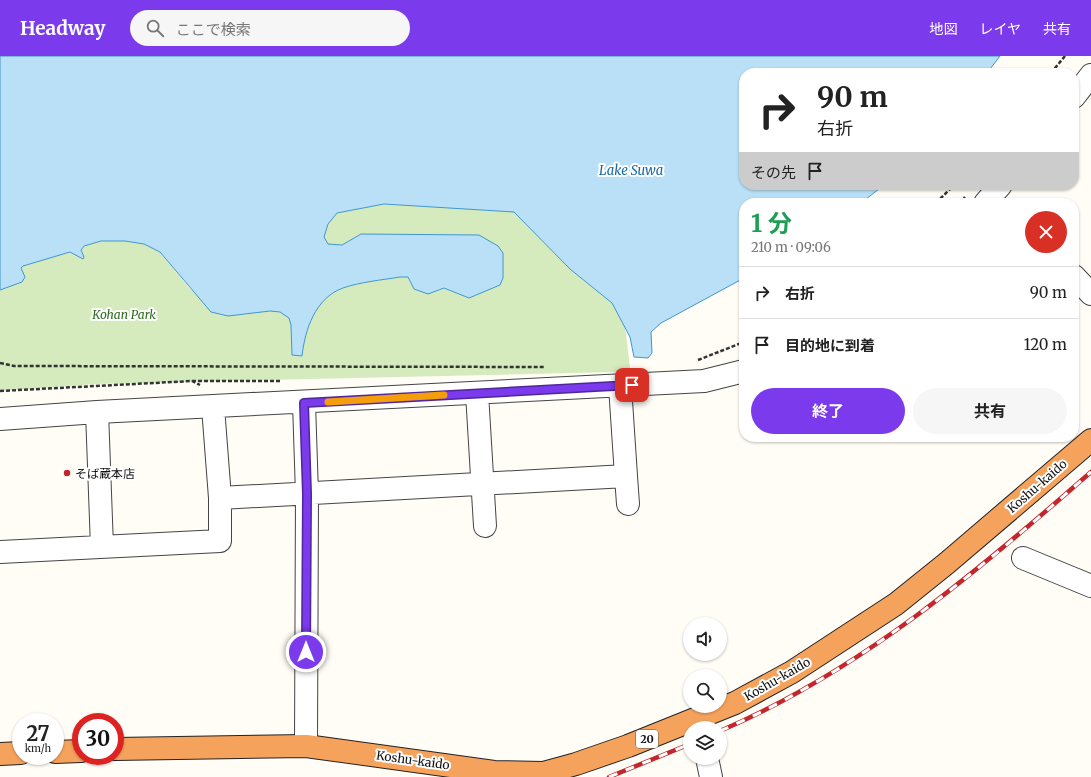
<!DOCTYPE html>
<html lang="ja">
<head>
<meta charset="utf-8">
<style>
  :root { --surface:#fff; --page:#f6f6f6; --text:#222; --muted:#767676; --line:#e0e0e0; --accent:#7c3aed }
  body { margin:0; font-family:Merriweather,"Noto Sans JP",serif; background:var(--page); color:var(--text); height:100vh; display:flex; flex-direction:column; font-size:15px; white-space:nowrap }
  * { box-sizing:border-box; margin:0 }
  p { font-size:13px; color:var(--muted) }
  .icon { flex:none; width:22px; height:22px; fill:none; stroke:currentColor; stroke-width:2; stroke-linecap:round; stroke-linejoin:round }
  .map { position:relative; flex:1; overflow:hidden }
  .sheet { position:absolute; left:739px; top:142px; width:340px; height:244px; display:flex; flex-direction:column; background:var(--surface); border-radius:16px; box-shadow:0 1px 3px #0004 }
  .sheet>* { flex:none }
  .guide { position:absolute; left:739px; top:12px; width:340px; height:122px; border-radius:16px; box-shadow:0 1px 3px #0004; background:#fff; color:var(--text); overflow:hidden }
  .tools { position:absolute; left:683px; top:561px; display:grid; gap:8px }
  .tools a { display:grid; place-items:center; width:44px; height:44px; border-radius:50%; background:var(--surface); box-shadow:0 1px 3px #0004; font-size:20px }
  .speed { position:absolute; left:12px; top:657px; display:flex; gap:8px; font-size:20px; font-weight:700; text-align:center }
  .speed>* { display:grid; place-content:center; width:52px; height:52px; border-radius:50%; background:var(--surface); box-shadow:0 1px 3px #0004; line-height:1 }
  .speed small { font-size:10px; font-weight:400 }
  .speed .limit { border:6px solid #d22; background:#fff; color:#111 }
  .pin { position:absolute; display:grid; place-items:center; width:34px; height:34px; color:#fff; margin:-17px; border-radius:8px; box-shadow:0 2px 6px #0006 }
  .me { position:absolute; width:44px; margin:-22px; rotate:0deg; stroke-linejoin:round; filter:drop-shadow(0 0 3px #0008) }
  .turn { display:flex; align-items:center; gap:14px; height:84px; padding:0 12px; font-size:18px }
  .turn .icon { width:52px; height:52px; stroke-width:2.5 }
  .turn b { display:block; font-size:28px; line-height:34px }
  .then { display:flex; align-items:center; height:38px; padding:0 12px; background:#0003; gap:8px; font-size:15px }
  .round { display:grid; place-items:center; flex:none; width:42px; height:42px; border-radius:21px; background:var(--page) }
  .headline { display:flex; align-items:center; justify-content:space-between; height:68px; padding:0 12px }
  h1 { font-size:24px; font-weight:700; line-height:30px; color:#1e9e55 }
  .primary-button { display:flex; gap:8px; margin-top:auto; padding:8px 12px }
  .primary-button a { flex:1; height:46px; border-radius:24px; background:var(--accent); color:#fff; font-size:16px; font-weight:700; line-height:46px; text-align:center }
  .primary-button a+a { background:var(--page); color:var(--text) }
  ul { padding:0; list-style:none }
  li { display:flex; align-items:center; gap:12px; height:52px; padding:0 12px; border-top:1px solid var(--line) }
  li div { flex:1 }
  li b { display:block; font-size:15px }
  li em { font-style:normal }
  header { display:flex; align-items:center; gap:24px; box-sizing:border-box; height:56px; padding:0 20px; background:var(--accent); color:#fff }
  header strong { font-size:19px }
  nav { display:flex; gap:22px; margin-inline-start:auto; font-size:14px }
  .search { width:280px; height:36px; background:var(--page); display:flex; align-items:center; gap:10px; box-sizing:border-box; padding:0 14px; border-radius:22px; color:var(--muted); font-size:15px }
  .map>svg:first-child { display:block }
  .green { fill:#d5ebbd }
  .water { fill:#b9e0f7; stroke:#3f96cf }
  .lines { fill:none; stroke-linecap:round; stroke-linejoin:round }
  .minor-casing { stroke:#444; stroke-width:24 }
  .highway-casing { stroke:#222; stroke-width:24 }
  .path { stroke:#333; stroke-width:2.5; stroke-dasharray:4 2; stroke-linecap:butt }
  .minor { stroke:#fff; stroke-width:22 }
  .highway { stroke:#f5a25d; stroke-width:22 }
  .rail-casing { stroke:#c4262e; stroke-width:4.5 }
  .rail { stroke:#fff; stroke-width:3; stroke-dasharray:9; stroke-linecap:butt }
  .route-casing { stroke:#51269a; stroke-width:10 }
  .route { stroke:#7c3aed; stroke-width:7 }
  .slow { stroke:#f59e0b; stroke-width:7 }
  .poi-dot { fill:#c4262e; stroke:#fff; stroke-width:1.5 }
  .labels { text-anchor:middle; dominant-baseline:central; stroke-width:4; stroke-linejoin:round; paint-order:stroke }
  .shield { fill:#fff; stroke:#585858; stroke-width:1 }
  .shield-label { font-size:11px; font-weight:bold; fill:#111 }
  .park-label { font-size:12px; font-style:italic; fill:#2f6b1f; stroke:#fff }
  .poi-label { font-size:12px; fill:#111; stroke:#fff; text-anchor:start }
  .street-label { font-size:12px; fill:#111; stroke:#fff }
  .water-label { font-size:13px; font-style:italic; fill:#1768a6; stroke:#fff }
</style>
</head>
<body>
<header>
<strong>Headway</strong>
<div class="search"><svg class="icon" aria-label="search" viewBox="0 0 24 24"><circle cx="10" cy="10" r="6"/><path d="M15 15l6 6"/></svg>ここで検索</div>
<nav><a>地図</a><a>レイヤ</a><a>共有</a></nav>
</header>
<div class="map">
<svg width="1091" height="721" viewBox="0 0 1091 721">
  <rect width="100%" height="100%" fill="#fffdf5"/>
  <!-- green -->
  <path class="green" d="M 384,148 L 514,156 L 570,213 L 612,247 L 625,270 L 630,312 L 616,316 L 97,328 L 0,335 L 0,234 L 19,226 L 21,212 L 23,210 L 61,197 L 70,196 L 82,199 L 81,194 L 84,190 L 101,185 L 125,185 L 144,188 L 160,196 L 190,233 L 228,260 C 242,258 278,249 289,261 C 292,266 299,293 302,300 C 305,274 315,242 343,232 C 360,226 382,224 400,221 L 408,221 L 428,238 L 444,232 L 469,242 L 499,229 L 361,178 L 342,189 L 328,188 L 323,181 L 328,168 L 337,157 Z"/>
  <!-- water -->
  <path class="water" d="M 0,0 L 1000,0 L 987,17 L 744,17 L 744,129 L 884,129 L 861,147 L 744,147 L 744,222 L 661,267 L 651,276 L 652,297 L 648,302 L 634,301 L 630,281 L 612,247 L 570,213 L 514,156 L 384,148 L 337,157 L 328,168 L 324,181 L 328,188 L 342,189 L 361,178 L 479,179 L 498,190 L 503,197 L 503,222 L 500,229 L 469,242 L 444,232 L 428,238 L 414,233 L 408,221 L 400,221 C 382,224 360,226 343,232 C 315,242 305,274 302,300 L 292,299 L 291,269 L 289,262 L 280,256 L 270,255 L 228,260 L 211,256 L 160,196 L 144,188 L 125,185 L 101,185 L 84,190 L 81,194 L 84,201 L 83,203 L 70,196 L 23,210 L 21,212 L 25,221 L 22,226 L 0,234 Z"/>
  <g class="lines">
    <!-- minor casing -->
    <g class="minor-casing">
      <path id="minor" d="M 1074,41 L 1091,19
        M 985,147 L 1001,129
        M 1074,220 L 1091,238
        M 477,337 L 485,470
        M 304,347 L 307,438 L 306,690
        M 97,356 L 102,491
        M 0,363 L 97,356 L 704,325 L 744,315
        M 626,420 L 628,448
        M 220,442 L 626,420 L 620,330
        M 0,496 L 220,485 L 220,442 L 213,351
        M 1023,502 L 1091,530
        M 707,702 L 711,721"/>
    </g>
    <!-- highway casing -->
    <g class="highway-casing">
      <path id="highway" d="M 115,693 L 306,690 L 494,716 L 543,717 L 576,708 L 628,690 L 735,647 L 792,616 L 896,548 L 947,507 L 1091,384
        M 55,696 L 81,695
        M 0,698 L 21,697"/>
    </g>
    <!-- path -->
    <path class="path" d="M 1051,17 L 1065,0
      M 936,147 L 954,129
      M 960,147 L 965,141
      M 698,304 L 744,286
      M 0,307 L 14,310 L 545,311
      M 192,325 L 282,325
      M 0,335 L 192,325 L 200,329"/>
    <!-- minor -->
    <use href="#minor" class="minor"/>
    <!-- highway -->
    <use href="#highway" class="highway"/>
    <!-- rail casing -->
    <g class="rail-casing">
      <path id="rail" d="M 720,675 C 860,615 977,516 1091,416
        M 609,721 L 690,688"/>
    </g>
    <!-- rail -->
    <use href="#rail" class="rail"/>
  </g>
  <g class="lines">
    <!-- route casing -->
    <g class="route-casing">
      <path id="route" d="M 306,596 L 307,438 L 304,347 L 632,329"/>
    </g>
    <!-- route -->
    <use href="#route" class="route"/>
    <!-- slow -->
    <path class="slow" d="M 328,346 L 444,339"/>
  </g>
  <!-- markers -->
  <circle class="poi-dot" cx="67" cy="417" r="4"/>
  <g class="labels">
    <!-- shield labels -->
    <rect class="shield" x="636" y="674" width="22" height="18" rx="3"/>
    <g class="shield-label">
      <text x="647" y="683">20</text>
    </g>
    <!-- park labels -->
    <g class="park-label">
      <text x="124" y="258">Kohan Park</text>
    </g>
    <!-- poi labels -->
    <g class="poi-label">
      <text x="75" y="417">そば蔵本店</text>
    </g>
    <!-- street labels -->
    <g class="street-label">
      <text transform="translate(1037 430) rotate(-41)">Koshu-kaido</text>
      <text transform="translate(777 623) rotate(-30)">Koshu-kaido</text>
      <text transform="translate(413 704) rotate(8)">Koshu-kaido</text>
    </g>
    <!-- water labels -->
    <g class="water-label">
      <text x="631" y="114">Lake Suwa</text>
    </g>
  </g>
</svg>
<div class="tools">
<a><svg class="icon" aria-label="sound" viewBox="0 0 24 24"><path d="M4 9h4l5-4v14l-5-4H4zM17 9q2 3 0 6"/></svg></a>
<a><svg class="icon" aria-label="search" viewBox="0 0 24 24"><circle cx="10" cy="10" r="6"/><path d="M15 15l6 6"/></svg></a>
<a><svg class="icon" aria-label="layers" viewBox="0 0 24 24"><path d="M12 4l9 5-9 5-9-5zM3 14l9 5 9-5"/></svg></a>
</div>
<div class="speed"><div>27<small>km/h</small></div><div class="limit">30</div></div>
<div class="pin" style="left:632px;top:329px;background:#d93025"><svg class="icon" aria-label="arrive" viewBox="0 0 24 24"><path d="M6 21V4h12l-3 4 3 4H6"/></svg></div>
<svg class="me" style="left:306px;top:596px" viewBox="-20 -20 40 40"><circle r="17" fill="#7c3aed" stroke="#fff" stroke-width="3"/><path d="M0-11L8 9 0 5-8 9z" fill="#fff"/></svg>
<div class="guide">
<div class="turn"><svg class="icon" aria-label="right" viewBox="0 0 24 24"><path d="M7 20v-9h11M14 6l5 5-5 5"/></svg><div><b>90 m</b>右折</div></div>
<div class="then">その先<svg class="icon" aria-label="arrive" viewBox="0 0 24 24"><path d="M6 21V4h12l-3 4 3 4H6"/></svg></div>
</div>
<section class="sheet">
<div class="headline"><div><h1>1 分</h1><p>210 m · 09:06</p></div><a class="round" style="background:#d93025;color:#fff"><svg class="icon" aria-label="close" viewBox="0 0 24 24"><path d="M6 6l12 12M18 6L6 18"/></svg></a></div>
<ul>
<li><svg class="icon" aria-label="right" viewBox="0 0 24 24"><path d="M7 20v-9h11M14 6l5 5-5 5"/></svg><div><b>右折</b></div><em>90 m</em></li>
<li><svg class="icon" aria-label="arrive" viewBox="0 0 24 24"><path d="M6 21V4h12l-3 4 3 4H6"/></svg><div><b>目的地に到着</b></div><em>120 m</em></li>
</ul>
<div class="primary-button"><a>終了</a><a>共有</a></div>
</section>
</div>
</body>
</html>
